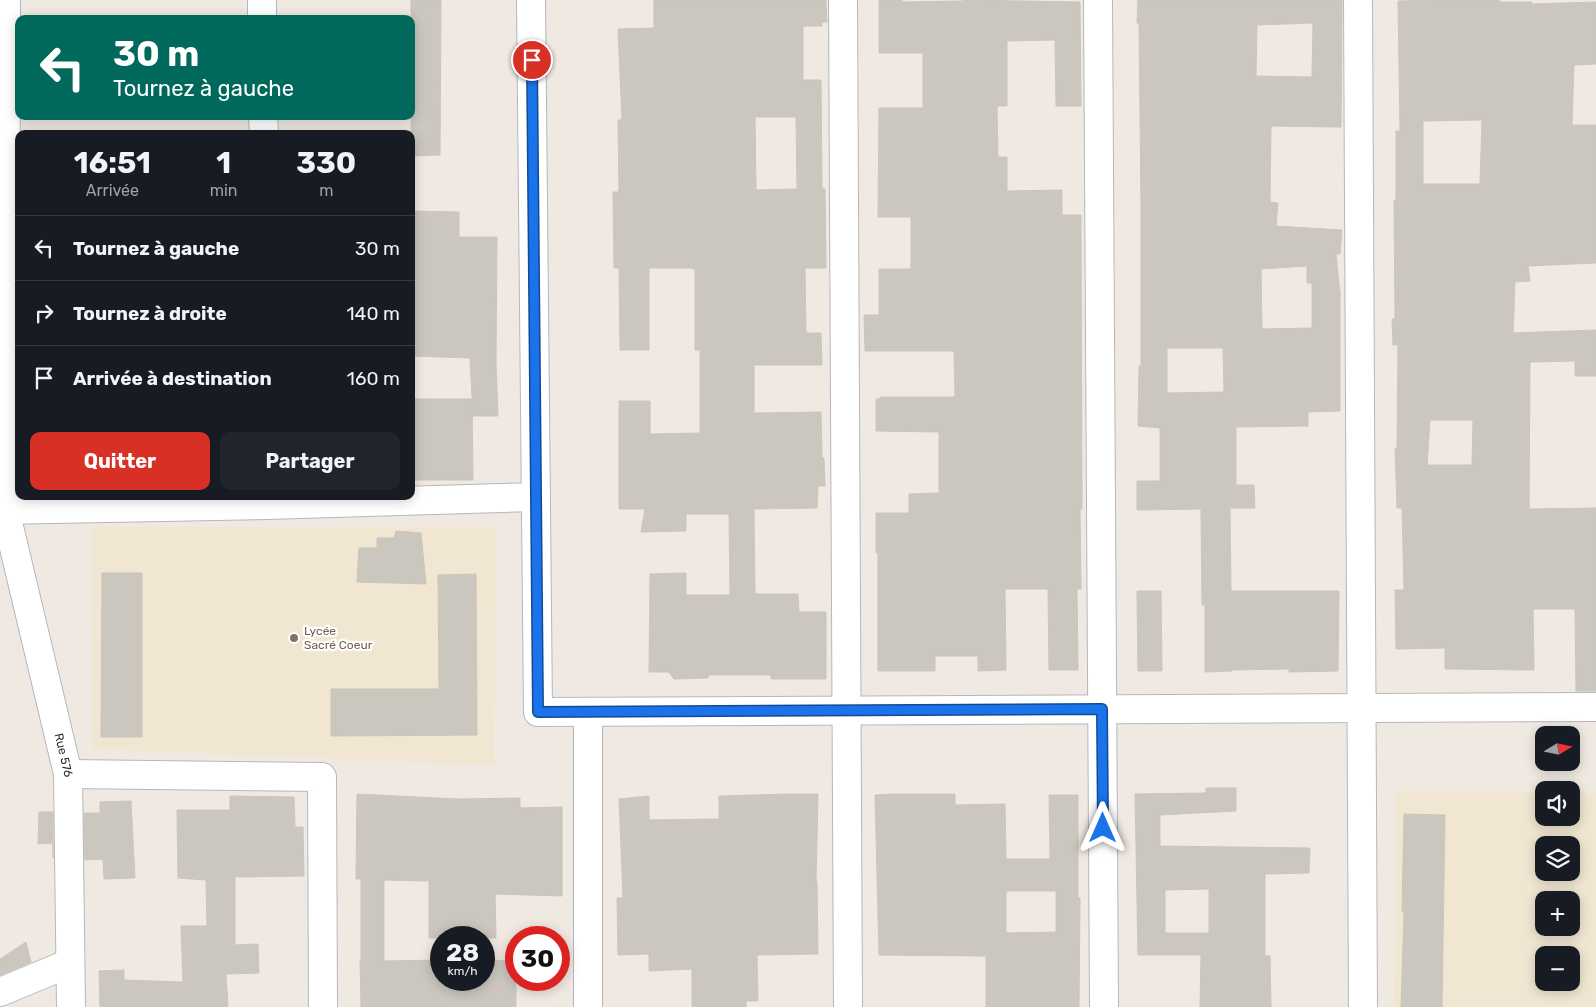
<!DOCTYPE html>
<html lang="fr">
<head>
<meta charset="utf-8">
<style>
  :root { --surface:#171b24; --page:#20242c; --text:#f1f3f6; --muted:#9ea1a6; --line:#363941; --accent:#d93025 }
  body { margin:0; font-family:Rubik,sans-serif; background:var(--page); color:var(--text); height:100vh; display:flex; flex-direction:column; font-size:19px; white-space:nowrap }
  * { box-sizing:border-box; margin:0 }
  p { font-size:16px; color:var(--muted) }
  .icon { flex:none; width:28px; height:28px; fill:none; stroke:currentColor; stroke-width:2; stroke-linecap:round; stroke-linejoin:round }
  .map { position:relative; flex:1; overflow:hidden }
  .sheet { position:absolute; left:15px; top:130px; width:400px; height:370px; display:flex; flex-direction:column; background:var(--surface); border-radius:10px; box-shadow:0 2px 12px #0003 }
  .sheet>* { flex:none }
  .top-card { position:absolute; left:15px; top:15px; width:400px; height:105px; border-radius:10px; box-shadow:0 2px 12px #0003; background:#00695c; color:#fff; overflow:hidden }
  .needle { width:32px; rotate:80deg }
  .controls { position:absolute; left:1535px; top:726px; display:grid; gap:10px }
  .controls a { display:grid; place-items:center; width:45px; height:45px; border-radius:10px; background:var(--surface); box-shadow:0 2px 12px #0003; font-size:25px }
  .speed { position:absolute; left:430px; top:926px; display:flex; gap:10px; font-size:25px; font-weight:700; text-align:center }
  .speed>* { display:grid; place-content:center; width:65px; height:65px; border-radius:50%; background:var(--surface); box-shadow:0 2px 12px #0003; line-height:1 }
  .speed small { font-size:12px; font-weight:400 }
  .speed .limit { border:8px solid #d22; background:#fff; color:#111 }
  .pin { position:absolute; display:grid; place-items:center; width:42px; height:42px; color:#fff; margin:-21px; border:2px solid #fff; border-radius:50%; box-shadow:0 1px 5px #0007 }
  .me { position:absolute; width:55px; margin:-28px; rotate:0deg; stroke-linejoin:round; filter:drop-shadow(0 0 4px #0008) }
  .turn { display:flex; align-items:center; gap:18px; height:105px; padding:0 15px; font-size:22px }
  .turn .icon { width:65px; height:65px; stroke-width:2.5 }
  .turn b { display:block; font-size:35px; line-height:42px }
  .eta { display:flex; justify-content:space-evenly; align-items:center; height:85px; text-align:center }
  .eta b { font-size:30px; font-weight:700; line-height:35px }
  .primary-button { display:flex; gap:10px; margin-top:auto; padding:10px 15px }
  .primary-button a { flex:1; height:58px; border-radius:10px; background:var(--accent); color:#fff; font-size:20px; font-weight:700; line-height:58px; text-align:center }
  .primary-button a+a { background:var(--page); color:var(--text) }
  ul { padding:0; list-style:none }
  li { display:flex; align-items:center; gap:15px; height:65px; padding:0 15px; border-top:1px solid var(--line) }
  li div { flex:1 }
  li b { display:block; font-size:19px }
  li em { font-style:normal }
  .map>svg:first-child { display:block }
  .education { fill:#f0e6d1; fill-rule:evenodd }
  .building { fill:#cbc7bf; stroke:#cbc5ba; fill-rule:evenodd }
  .lines { fill:none; stroke-linecap:round; stroke-linejoin:round }
  .minor-casing { stroke:#b4b7c1; stroke-width:30 }
  .minor { stroke:#fff; stroke-width:28 }
  .route-casing { stroke:#114b97; stroke-width:12 }
  .route { stroke:#1a73e8; stroke-width:9 }
  .education-dot { fill:#8d6e63; stroke:#fff; stroke-width:2 }
  .labels { text-anchor:middle; dominant-baseline:central; stroke-width:4.5; stroke-linejoin:round; paint-order:stroke }
  .education-label { font-size:12px; fill:#785e54; stroke:#fff; text-anchor:start }
  .street-label { font-size:12px; fill:#2e2e2e; stroke:#fff }
</style>
</head>
<body>
<div class="map">
<svg width="1596" height="1007" viewBox="0 0 1596 1007">
  <rect width="100%" height="100%" fill="#efe9e1"/>
  <!-- education -->
  <path class="education" d="M 93,527 L 496,527 L 494,765 L 92,749 Z
    M 1397,792 L 1544,793 L 1544,818 L 1571,818 L 1571,793 L 1596,793 L 1596,1007 L 1394,1007 ZM 1544,845 L 1571,845 L 1571,872 L 1544,872 ZM 1544,900 L 1571,900 L 1571,928 L 1544,928 ZM 1544,955 L 1571,955 L 1571,982 L 1544,982 Z"/>
  <!-- building -->
  <path class="building" d="M 411,0 L 441,0 L 440,155 L 411,156 Z
    M 654,0 L 826,0 L 827,22 L 822,22 L 822,26 L 803,26 L 803,80 L 821,80 L 822,189 L 825,189 L 826,268 L 805,268 L 806,333 L 821,333 L 822,365 L 754,365 L 754,413 L 821,412 L 822,458 L 824,458 L 825,486 L 818,486 L 817,508 L 754,509 L 755,594 L 798,594 L 799,612 L 826,612 L 826,679 L 771,679 L 771,675 L 708,675 L 708,678 L 674,679 L 669,672 L 649,672 L 650,574 L 686,573 L 686,595 L 730,595 L 729,514 L 686,514 L 686,531 L 641,532 L 645,509 L 619,509 L 619,401 L 650,401 L 650,434 L 700,433 L 700,350 L 695,350 L 695,269 L 692,269 L 692,268 L 649,268 L 649,350 L 620,350 L 619,268 L 614,268 L 613,192 L 619,192 L 618,120 L 622,120 L 618,29 L 654,28 ZM 755,117 L 796,117 L 797,189 L 756,190 Z
    M 879,0 L 902,0 L 902,2 L 963,1 L 963,0 L 1080,2 L 1081,106 L 1056,106 L 1055,40 L 1007,41 L 1007,106 L 997,106 L 998,157 L 1007,157 L 1007,191 L 1062,190 L 1062,215 L 1081,215 L 1082,509 L 1080,509 L 1081,589 L 1077,589 L 1078,670 L 1049,670 L 1048,589 L 1005,589 L 1006,670 L 978,671 L 978,656 L 935,656 L 935,671 L 878,671 L 878,553 L 876,553 L 876,513 L 909,513 L 909,494 L 939,493 L 939,432 L 876,431 L 876,399 L 880,399 L 880,397 L 955,397 L 954,351 L 865,351 L 864,315 L 879,315 L 879,269 L 911,269 L 911,217 L 878,217 L 879,108 L 923,108 L 923,53 L 879,53 Z
    M 1138,0 L 1342,0 L 1341,127 L 1271,126 L 1270,202 L 1278,203 L 1276,226 L 1342,230 L 1340,254 L 1336,254 L 1340,293 L 1340,411 L 1308,412 L 1308,426 L 1236,427 L 1236,485 L 1254,485 L 1255,508 L 1230,508 L 1231,591 L 1339,591 L 1338,671 L 1289,672 L 1289,669 L 1232,670 L 1232,671 L 1205,672 L 1205,605 L 1202,605 L 1201,509 L 1137,510 L 1137,481 L 1160,481 L 1160,428 L 1138,426 L 1139,366 L 1141,366 L 1141,205 L 1139,23 L 1137,23 ZM 1313,23 L 1312,77 L 1256,76 L 1257,25 ZM 1307,266 L 1307,283 L 1312,283 L 1312,328 L 1262,329 L 1261,269 ZM 1167,348 L 1223,348 L 1224,392 L 1167,393 Z
    M 1434,0 L 1499,0 L 1499,2 L 1532,2 L 1532,4 L 1596,2 L 1596,64 L 1574,65 L 1572,125 L 1596,125 L 1596,263 L 1528,266 L 1530,281 L 1515,282 L 1513,333 L 1596,330 L 1596,376 L 1575,376 L 1575,361 L 1530,362 L 1529,509 L 1596,508 L 1596,691 L 1576,691 L 1575,609 L 1533,609 L 1534,670 L 1445,669 L 1445,648 L 1396,649 L 1395,590 L 1404,590 L 1402,508 L 1397,508 L 1395,449 L 1397,448 L 1398,345 L 1393,345 L 1392,319 L 1395,319 L 1394,200 L 1396,200 L 1396,131 L 1400,131 L 1398,1 ZM 1482,120 L 1480,184 L 1423,184 L 1423,121 ZM 1430,420 L 1473,420 L 1472,465 L 1427,465 Z
    M 411,211 L 459,212 L 459,237 L 497,237 L 496,363 L 498,416 L 473,416 L 470,358 L 411,356 Z
    M 411,399 L 472,399 L 473,480 L 411,480 Z
    M 396,531 L 421,533 L 426,584 L 357,582 L 359,548 L 377,548 L 377,538 L 394,538 Z
    M 102,573 L 142,573 L 142,737 L 101,737 Z
    M 476,574 L 477,735 L 331,736 L 331,689 L 439,689 L 438,575 Z
    M 1137,591 L 1161,591 L 1162,671 L 1138,671 Z
    M 1206,788 L 1236,788 L 1236,811 L 1160,815 L 1160,846 L 1310,848 L 1309,873 L 1265,874 L 1265,956 L 1270,956 L 1271,1007 L 1200,1007 L 1201,955 L 1138,955 L 1135,794 L 1206,793 ZM 1209,889 L 1209,933 L 1165,933 L 1165,890 Z
    M 357,794 L 457,799 L 520,798 L 520,808 L 562,807 L 562,896 L 495,894 L 496,938 L 429,938 L 429,881 L 384,880 L 384,961 L 441,960 L 441,980 L 484,980 L 484,961 L 516,960 L 516,1007 L 361,1007 L 360,961 L 361,961 L 361,879 L 356,879 Z
    M 788,794 L 818,794 L 816,881 L 817,881 L 818,954 L 757,955 L 758,1001 L 746,1001 L 746,1007 L 692,1007 L 692,969 L 649,971 L 649,954 L 618,955 L 617,898 L 623,898 L 619,799 L 649,796 L 649,820 L 719,819 L 719,796 Z
    M 893,794 L 955,794 L 955,805 L 1005,804 L 1006,859 L 1050,859 L 1049,795 L 1078,795 L 1078,898 L 1080,898 L 1079,1007 L 986,1007 L 986,956 L 879,955 L 875,795 ZM 1006,891 L 1056,891 L 1056,932 L 1006,933 Z
    M 230,796 L 294,797 L 295,827 L 303,827 L 304,876 L 235,877 L 235,945 L 258,944 L 259,973 L 226,974 L 228,1007 L 100,1007 L 99,971 L 124,970 L 124,980 L 183,982 L 181,926 L 207,926 L 206,880 L 178,878 L 177,810 L 230,810 Z
    M 131,801 L 135,878 L 104,879 L 103,859 L 85,860 L 84,813 L 100,813 L 100,802 Z
    M 39,812 L 53,812 L 53,858 L 53,843 L 38,844 Z
    M 1404,814 L 1445,815 L 1442,1007 L 1401,1007 L 1404,911 L 1402,911 Z
    M 26,942 L 31,962 L 0,975 L 0,959 Z"/>
  <g class="lines">
    <!-- minor casing -->
    <g class="minor-casing">
      <g id="minor">
        <path id="s1" d="M 6,0 L 5,510 L 68,774 L 71,1007"/>
        <path d="M 262,0 L 262,19"/>
        <path d="M 531,0 L 538,712 L 1596,707"/>
        <path d="M 843,0 L 848,1007"/>
        <path d="M 1098,0 L 1104,1007"/>
        <path d="M 1358,0 L 1363,1007"/>
        <path d="M 263,116 L 264,134"/>
        <path d="M 0,510 L 267,505 L 536,497"/>
        <path d="M 68,774 L 322,777 L 323,1007"/>
        <path d="M 0,992 L 70,963"/>
        <path d="M 588,1007 L 588,712"/>
      </g>
    </g>
    <!-- minor -->
    <use href="#minor" class="minor"/>
  </g>
  <g class="lines">
    <!-- route casing -->
    <g class="route-casing">
      <path id="route" d="M 532,60 L 538,712 L 1102,709 L 1103,828"/>
    </g>
    <!-- route -->
    <use href="#route" class="route"/>
  </g>
  <!-- markers -->
  <circle class="education-dot" cx="294" cy="638" r="5"/>
  <g class="labels">
    <!-- education labels -->
    <g class="education-label">
      <text x="304" y="631">Lycée<tspan x="304" dy="14">Sacré Coeur</tspan></text>
    </g>
    <!-- street labels -->
    <g class="street-label">
      <text stroke="none"><textPath href="#s1" startOffset="762">Rue 576</textPath></text>
    </g>
  </g>
</svg>
<div class="controls">
<a><svg class="needle" viewBox="-14 -14 28 28"><path d="M0-13l5 13h-10z" fill="#e53935"/><path d="M0 13l5-13h-10z" fill="#9ea1a6"/></svg></a>
<a><svg class="icon" aria-label="sound" viewBox="0 0 24 24"><path d="M4 9h4l5-4v14l-5-4H4zM17 9q2 3 0 6"/></svg></a>
<a><svg class="icon" aria-label="layers" viewBox="0 0 24 24"><path d="M12 4l9 5-9 5-9-5zM3 14l9 5 9-5"/></svg></a>
<a>+</a>
<a>−</a>
</div>
<div class="speed"><div>28<small>km/h</small></div><div class="limit">30</div></div>
<div class="pin" style="left:532px;top:60px;background:#d93025"><svg class="icon" aria-label="arrive" viewBox="0 0 24 24"><path d="M6 21V4h12l-3 4 3 4H6"/></svg></div>
<svg class="me" style="left:1103px;top:828px" viewBox="-20 -20 40 40"><path d="M0-17L14 15 0 8-14 15z" fill="#1a73e8" stroke="#fff" stroke-width="4"/></svg>
<div class="top-card">
<div class="turn"><svg class="icon" aria-label="left" viewBox="0 0 24 24"><path d="M17 20v-9H6M10 6l-5 5 5 5"/></svg><div><b>30 m</b>Tournez à gauche</div></div>
</div>
<section class="sheet">
<div class="eta">
<div><b>16:51</b><p>Arrivée</p></div>
<div><b>1</b><p>min</p></div>
<div><b>330</b><p>m</p></div>
</div>
<ul>
<li><svg class="icon" aria-label="left" viewBox="0 0 24 24"><path d="M17 20v-9H6M10 6l-5 5 5 5"/></svg><div><b>Tournez à gauche</b></div><em>30 m</em></li>
<li><svg class="icon" aria-label="right" viewBox="0 0 24 24"><path d="M7 20v-9h11M14 6l5 5-5 5"/></svg><div><b>Tournez à droite</b></div><em>140 m</em></li>
<li><svg class="icon" aria-label="arrive" viewBox="0 0 24 24"><path d="M6 21V4h12l-3 4 3 4H6"/></svg><div><b>Arrivée à destination</b></div><em>160 m</em></li>
</ul>
<div class="primary-button"><a>Quitter</a><a>Partager</a></div>
</section>
</div>
</body>
</html>
